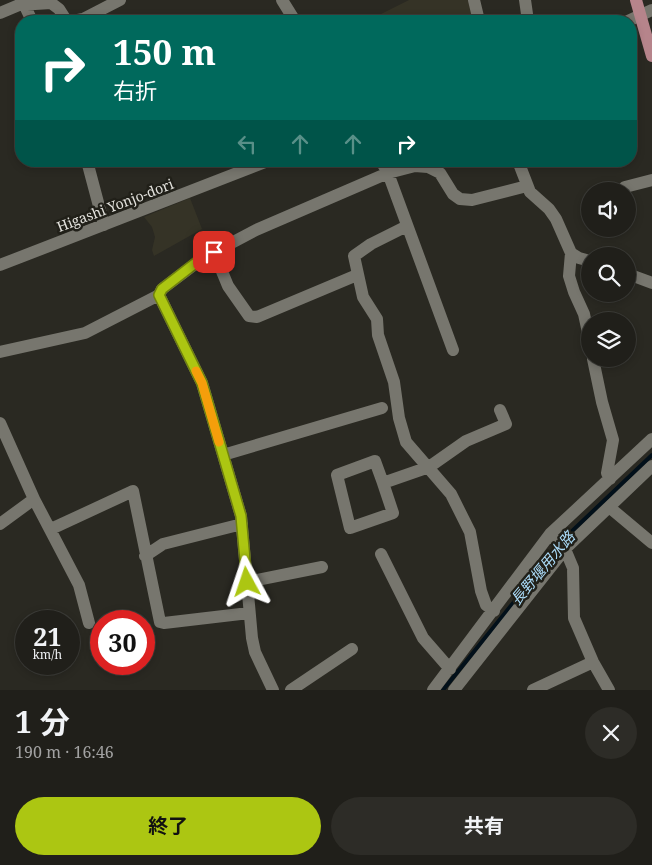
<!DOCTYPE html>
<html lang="ja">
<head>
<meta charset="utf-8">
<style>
  :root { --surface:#201f1a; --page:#2d2c27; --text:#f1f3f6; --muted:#a2a2a2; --line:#3d3d39; --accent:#acc612 }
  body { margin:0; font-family:"Noto Serif","Noto Sans JP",serif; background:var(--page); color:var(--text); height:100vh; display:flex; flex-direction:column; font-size:19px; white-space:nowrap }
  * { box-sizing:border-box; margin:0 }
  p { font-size:16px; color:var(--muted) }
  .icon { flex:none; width:28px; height:28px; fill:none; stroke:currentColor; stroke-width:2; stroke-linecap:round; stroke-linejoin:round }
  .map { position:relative; height:690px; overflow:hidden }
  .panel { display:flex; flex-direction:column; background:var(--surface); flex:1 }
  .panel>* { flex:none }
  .banner { position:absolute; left:15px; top:15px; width:622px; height:152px; border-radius:20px; box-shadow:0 2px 8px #0003,0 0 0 1px var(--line); background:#00695c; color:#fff; overflow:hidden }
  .fabs { position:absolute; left:581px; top:182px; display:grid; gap:10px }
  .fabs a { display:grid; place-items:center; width:55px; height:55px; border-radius:50%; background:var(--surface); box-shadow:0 2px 8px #0003,0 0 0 1px var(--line); font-size:25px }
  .speed { position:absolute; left:15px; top:610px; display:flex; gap:10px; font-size:25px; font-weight:700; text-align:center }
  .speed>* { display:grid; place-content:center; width:65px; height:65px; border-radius:50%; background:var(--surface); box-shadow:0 2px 8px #0003,0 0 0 1px var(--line); line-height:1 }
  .speed small { font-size:12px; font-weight:400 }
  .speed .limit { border:8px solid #d22; background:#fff; color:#111 }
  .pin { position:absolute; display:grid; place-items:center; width:42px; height:42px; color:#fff; margin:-21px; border-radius:10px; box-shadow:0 2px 8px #0006 }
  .me { position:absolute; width:55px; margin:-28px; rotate:355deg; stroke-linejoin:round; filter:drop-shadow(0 0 4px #0008) }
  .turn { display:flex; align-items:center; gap:18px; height:105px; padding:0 15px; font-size:22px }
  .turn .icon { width:65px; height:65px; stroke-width:2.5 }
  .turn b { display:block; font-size:35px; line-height:42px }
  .lanes { display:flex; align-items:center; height:48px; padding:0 15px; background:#0003; justify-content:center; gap:25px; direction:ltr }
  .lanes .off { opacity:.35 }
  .round { display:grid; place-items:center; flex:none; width:52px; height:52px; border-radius:26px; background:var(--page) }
  .overview { display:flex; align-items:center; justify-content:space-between; height:85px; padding:0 15px }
  h1 { font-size:30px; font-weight:700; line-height:38px }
  .action { display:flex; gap:10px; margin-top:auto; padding:10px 15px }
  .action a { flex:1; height:58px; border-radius:30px; background:var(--accent); color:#111; font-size:20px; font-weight:700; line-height:58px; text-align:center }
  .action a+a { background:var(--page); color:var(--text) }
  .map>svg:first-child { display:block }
  .built { fill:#353326 }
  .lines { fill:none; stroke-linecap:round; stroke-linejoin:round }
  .stream { stroke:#02101a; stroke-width:4 }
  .minor { stroke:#77766e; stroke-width:12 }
  .major { stroke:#b6848b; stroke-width:12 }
  .route-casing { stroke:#70810c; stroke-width:12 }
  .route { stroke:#acc612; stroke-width:9 }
  .slow { stroke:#f59e0b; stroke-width:9 }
  .labels { text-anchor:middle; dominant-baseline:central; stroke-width:5; stroke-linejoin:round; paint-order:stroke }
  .street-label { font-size:14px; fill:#e2e1dc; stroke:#212019 }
  .water-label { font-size:15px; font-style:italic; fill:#abdbf8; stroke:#212019 }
</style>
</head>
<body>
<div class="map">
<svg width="652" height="690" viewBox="0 0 652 690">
  <rect width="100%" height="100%" fill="#2a2922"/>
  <!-- built -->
  <path class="built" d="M 409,0 L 470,0 L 475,20 L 472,21 L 375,21 L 373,18 Z
    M 190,198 L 202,229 L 154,256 L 152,250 L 155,237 L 152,227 L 144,217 Z"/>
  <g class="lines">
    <!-- stream -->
    <path class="stream" d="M 443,690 L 569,534 L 652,455"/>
    <!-- minor -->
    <path class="minor" d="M 282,0 L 295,21
      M 474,0 L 479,21
      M 525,0 L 528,21
      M 24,4 L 32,21
      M 0,13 L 19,5 L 51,3 L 59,9 L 66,20 L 71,21
      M 73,21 L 83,19 L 120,0
      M 628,21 L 652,10
      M 87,161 L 104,225
      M 381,161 L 388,173 L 453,350
      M 518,161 L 530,192 L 549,209 L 556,219 L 571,253 L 579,258 L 590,261
      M 625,191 L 625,187 L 652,180
      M 407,226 L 371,244 L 354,256 L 363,297 L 377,319 L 378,335 L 394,382 L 399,418 L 406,442 L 451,494 L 470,532 L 481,591 L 486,605 L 494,611
      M 214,252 L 228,286 L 249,316 L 257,317 L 357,275
      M 571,253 L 569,276 L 574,292 L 584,314 L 590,342
      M 0,265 L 268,161
      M 628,274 L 652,283
      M 159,295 L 202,383 L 241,516 L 252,638 L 255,652 L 273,690
      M 0,352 L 85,333 L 159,295 L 162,289 L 203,258 L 256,230 L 388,173 L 415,166 L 428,167 L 440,173 L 453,194 L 460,199 L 472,200 L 527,186
      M 593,359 L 602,402 L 613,440 L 607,473 L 610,479
      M 0,423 L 34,499 L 0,524
      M 223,455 L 382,408
      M 383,483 L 375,461 L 337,475 L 350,528 L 393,513 L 383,483 L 429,467 L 466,441 L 506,424 L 500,410
      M 34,499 L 79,585 L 89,623
      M 609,507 L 652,543
      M 51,529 L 133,491 L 160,622 L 164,623 L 249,613
      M 550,534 L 565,549 L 573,568 L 574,618 L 593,662 L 609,690
      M 381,554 L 423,638 L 450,669
      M 145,556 L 163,544 L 242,524
      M 247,582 L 322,567
      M 291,690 L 352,649
      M 433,690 L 550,534 L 652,439
      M 454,690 L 565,549 L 652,466
      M 533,690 L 593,662"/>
    <!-- major -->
    <path class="major" d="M 636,0 L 652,56"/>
  </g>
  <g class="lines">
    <!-- route casing -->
    <g class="route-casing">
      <path id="route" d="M 214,252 L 202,258 L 162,289 L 159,295 L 202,383 L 241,516 L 247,582"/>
    </g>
    <!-- route -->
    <use href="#route" class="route"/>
    <!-- slow -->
    <path class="slow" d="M 196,371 L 202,383 L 219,442"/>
  </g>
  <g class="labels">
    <!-- street labels -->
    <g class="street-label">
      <text transform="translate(115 205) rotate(-21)">Higashi Yonjo-dori</text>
    </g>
    <!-- water labels -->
    <g class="water-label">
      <text transform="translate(542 568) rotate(-50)">長野堰用水路</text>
    </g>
  </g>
</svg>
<div class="fabs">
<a><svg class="icon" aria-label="sound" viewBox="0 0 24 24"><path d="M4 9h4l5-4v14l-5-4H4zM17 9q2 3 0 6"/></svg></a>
<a><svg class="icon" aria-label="search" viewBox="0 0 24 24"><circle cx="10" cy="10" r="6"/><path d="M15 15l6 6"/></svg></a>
<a><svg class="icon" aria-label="layers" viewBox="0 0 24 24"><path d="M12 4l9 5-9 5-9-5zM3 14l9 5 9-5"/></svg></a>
</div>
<div class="speed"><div>21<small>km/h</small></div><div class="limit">30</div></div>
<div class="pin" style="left:214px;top:252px;background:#d93025"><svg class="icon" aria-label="arrive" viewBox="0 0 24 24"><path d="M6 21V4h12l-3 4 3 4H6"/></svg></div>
<svg class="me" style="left:247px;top:582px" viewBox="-20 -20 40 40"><path d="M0-17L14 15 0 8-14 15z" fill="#acc612" stroke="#fff" stroke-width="4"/></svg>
<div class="banner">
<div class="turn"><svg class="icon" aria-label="right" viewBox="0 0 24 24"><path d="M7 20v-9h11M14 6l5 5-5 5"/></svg><div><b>150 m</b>右折</div></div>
<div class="lanes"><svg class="icon off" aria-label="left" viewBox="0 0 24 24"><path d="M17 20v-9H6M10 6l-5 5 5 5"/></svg><svg class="icon off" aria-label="ahead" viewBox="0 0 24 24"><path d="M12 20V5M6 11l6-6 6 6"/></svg><svg class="icon off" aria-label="ahead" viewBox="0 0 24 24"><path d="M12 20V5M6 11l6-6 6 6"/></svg><svg class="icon" aria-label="right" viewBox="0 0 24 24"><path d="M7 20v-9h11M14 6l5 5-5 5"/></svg></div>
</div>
</div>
<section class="panel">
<div class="overview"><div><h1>1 分</h1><p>190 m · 16:46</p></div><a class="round"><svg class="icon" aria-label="close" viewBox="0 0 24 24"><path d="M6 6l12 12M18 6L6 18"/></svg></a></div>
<div class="action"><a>終了</a><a>共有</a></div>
</section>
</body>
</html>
